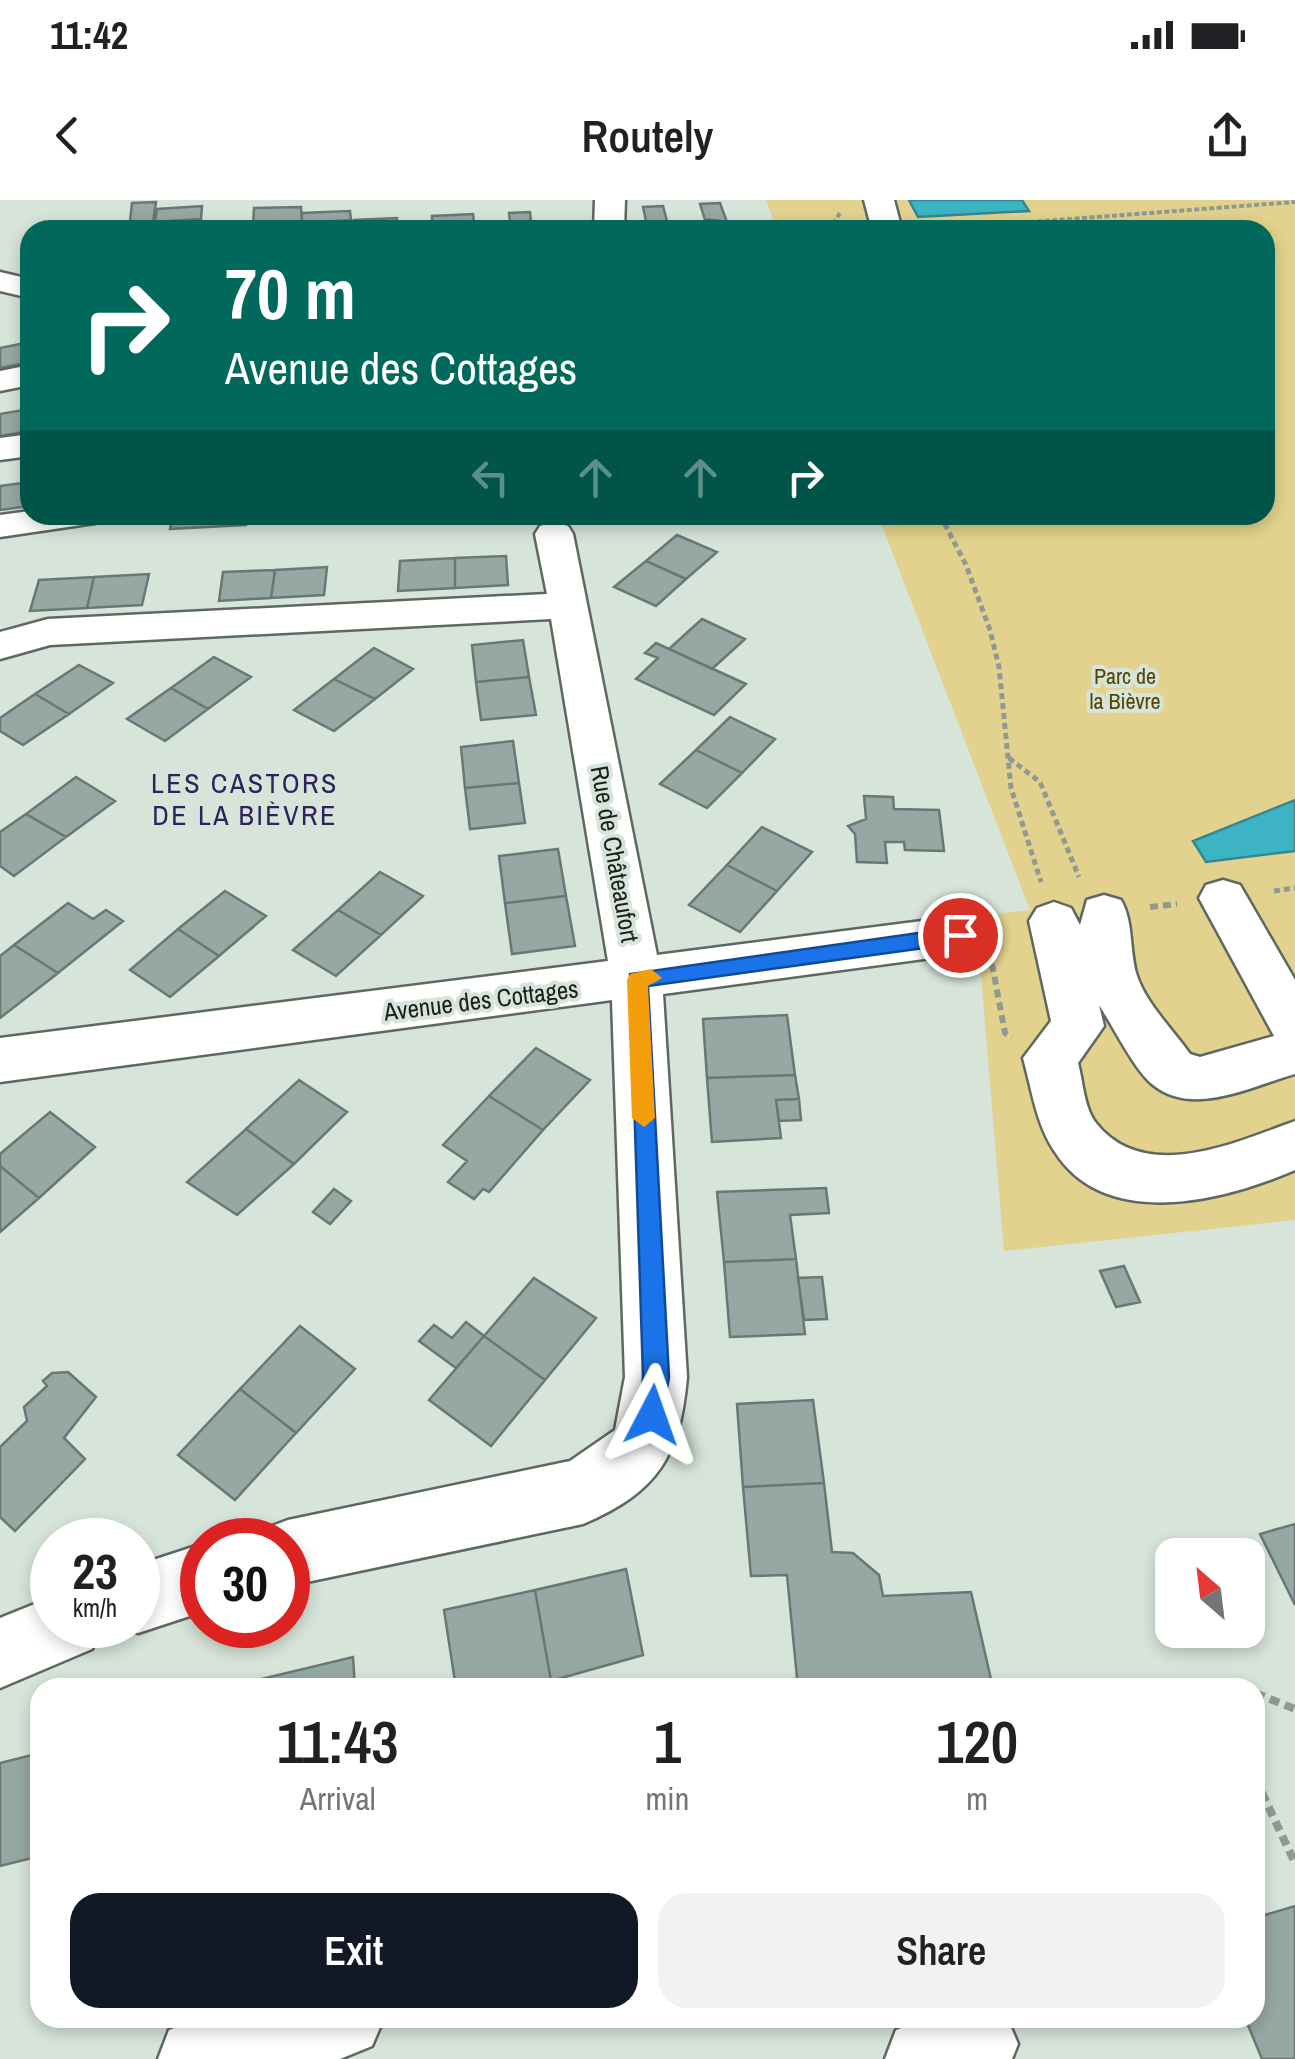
<!DOCTYPE html>
<html lang="en">
<head>
<meta charset="utf-8">
<style>
  :root { --surface:#fff; --page:#f2f2f2; --text:#202124; --muted:#757577; --accent:#111827 }
  body { margin:0; font-family:"Archivo Narrow",sans-serif; background:var(--page); color:var(--text); height:100vh; display:flex; flex-direction:column; font-size:38px; white-space:nowrap }
  * { box-sizing:border-box; margin:0 }
  p { font-size:32px; color:var(--muted) }
  .icon { flex:none; width:55px; height:55px; fill:none; stroke:currentColor; stroke-width:2; stroke-linecap:round; stroke-linejoin:round }
  .map { position:relative; flex:1; overflow:hidden }
  .sheet { position:absolute; left:30px; top:1478px; width:1235px; height:350px; display:flex; flex-direction:column; background:var(--surface); border-radius:30px; box-shadow:0 5px 15px #0003 }
  .sheet>* { flex:none }
  .banner { position:absolute; left:20px; top:20px; width:1255px; height:305px; border-radius:30px; box-shadow:0 5px 15px #0003; background:#00695c; color:#fff; overflow:hidden }
  .needle { width:65px; rotate:332deg }
  .controls { position:absolute; left:1155px; top:1338px; display:grid; gap:20px }
  .controls a { display:grid; place-items:center; width:110px; height:110px; border-radius:20px; background:var(--surface); box-shadow:0 5px 15px #0003; font-size:50px }
  .speed { position:absolute; left:30px; top:1318px; display:flex; gap:20px; font-size:50px; font-weight:700; text-align:center }
  .speed>* { display:grid; place-content:center; width:130px; height:130px; border-radius:50%; background:var(--surface); box-shadow:0 5px 15px #0003; line-height:1 }
  .speed small { font-size:25px; font-weight:400 }
  .speed .limit { border:15px solid #d22; background:#fff; color:#111 }
  .pin { position:absolute; display:grid; place-items:center; width:85px; height:85px; color:#fff; margin:-42px; border:5px solid #fff; border-radius:50%; box-shadow:0 2px 10px #0007 }
  .me { position:absolute; width:110px; margin:-55px; rotate:4deg; stroke-linejoin:round; filter:drop-shadow(0 0 8px #0008) }
  .turn { display:flex; align-items:center; gap:35px; height:210px; padding:0 40px; font-size:45px }
  .turn .icon { width:130px; height:130px; stroke-width:2.5 }
  .turn b { display:block; font-size:70px; line-height:85px }
  .lanes { display:flex; align-items:center; height:95px; padding:0 40px; background:#0003; justify-content:center; gap:50px; direction:ltr }
  .lanes .off { opacity:.35 }
  .eta { display:flex; justify-content:space-evenly; align-items:center; height:170px; text-align:center }
  .eta b { font-size:60px; font-weight:600; line-height:70px }
  .cta { display:flex; gap:20px; margin-top:auto; padding:20px 40px }
  .cta a { flex:1; height:115px; border-radius:30px; background:var(--accent); color:#fff; font-size:40px; font-weight:600; line-height:115px; text-align:center }
  .cta a+a { background:var(--page); color:var(--text) }
  .status { display:flex; justify-content:space-between; align-items:center; height:70px; padding:0 50px; background:var(--surface); direction:ltr }
  .status svg { height:28px; fill:currentColor }
  header { display:flex; justify-content:space-between; align-items:center; height:130px; padding:0 40px; background:var(--surface); font-size:45px; font-weight:600 }
  .map>svg:first-child { display:block }
  .green { fill:#e2d28d }
  .water { fill:#3cb4c3; stroke:#328791; stroke-width:2.5 }
  .building { fill:#96a8a3; stroke:#687975; stroke-width:2.5 }
  .lines { fill:none; stroke-linecap:round; stroke-linejoin:round }
  .minor-casing { stroke:#5d6960; stroke-width:5 }
  .path-far3 { stroke:#8f9a92; stroke-width:4; stroke-dasharray:5 2.5; stroke-linecap:butt }
  .path-far2 { stroke:#8f9a92; stroke-width:5; stroke-dasharray:6 4; stroke-linecap:butt }
  .path-far1 { stroke:#8f9a92; stroke-width:6; stroke-dasharray:8 5; stroke-linecap:butt }
  .path { stroke:#8f9a92; stroke-width:8; stroke-dasharray:10 6; stroke-linecap:butt }
  .minor { fill:#fff; fill-rule:evenodd }
  .route { fill:#1a73e8; stroke:#114b97; stroke-width:2.5 }
  .slow { fill:#f59e0b }
  .labels { text-anchor:middle; dominant-baseline:central; stroke-width:8; stroke-linejoin:round; paint-order:stroke }
  .far-park-label { font-size:22px; fill:#544601; stroke:#d6e4d9 }
  .street-label { font-size:25px; fill:#1a1f1b; stroke:#d6e4d9 }
  .neighbourhood-label { font-size:28px; letter-spacing:2.5px; fill:#2e215c; stroke:#d6e4d9 }
</style>
</head>
<body>
<div class="status"><b>11:42</b><svg viewBox="0 0 49 12"><path d="M0 12V9h3v3zM5 12V6h3v6zM10 12V3h3v9zM15 12V0h3v12zM26 1h20v11H26zM47 4h2v5h-2z"/></svg></div>
<header><svg class="icon" aria-label="back" viewBox="0 0 24 24"><path d="M15 5l-7 7 7 7"/></svg>Routely<svg class="icon" aria-label="share" viewBox="0 0 24 24"><path d="M12 15V3M7 8l5-5 5 5M5 13v7h14v-7"/></svg></header>
<div class="map">
<svg width="1295" height="1859" viewBox="0 0 1295 1859">
  <rect width="100%" height="100%" fill="#d6e4d9"/>
  <!-- green -->
  <path class="green" d="M 766,0 L 1295,0 L 1295,1020 L 1004,1051 L 976,716 L 1030,710 L 878,315 L 1265,315 L 1265,30 L 777,30 Z"/>
  <!-- water -->
  <path class="water" d="M 909,0 L 1022,0 L 1029,11 L 918,17 Z
    M 1295,600 L 1295,651 L 1206,662 L 1193,641 Z"/>
  <!-- building -->
  <path class="building" d="M 156,2 L 153,22 L 136,23 L 135,30 L 129,30 L 132,3 Z
    M 720,3 L 727,22 L 706,23 L 700,4 Z
    M 202,6 L 201,19 L 155,22 L 157,9 Z
    M 663,6 L 668,25 L 647,26 L 643,7 Z
    M 301,7 L 302,23 L 253,25 L 254,8 Z
    M 350,11 L 351,20 L 302,23 L 302,13 Z
    M 530,12 L 532,30 L 511,30 L 509,13 Z
    M 473,14 L 475,30 L 432,30 L 432,16 Z
    M 397,18 L 396,30 L 354,30 L 354,20 Z
    M 318,22 L 317,30 L 274,30 L 275,24 Z
    M 30,142 L 30,162 L 0,168 L 0,148 Z
    M 30,209 L 30,231 L 0,236 L 0,214 Z
    M 30,282 L 30,306 L 0,310 L 0,286 Z
    M 173,315 L 247,315 L 246,325 L 170,329 Z
    M 300,315 L 375,315 L 299,322 Z
    M 677,335 L 717,352 L 686,379 L 646,361 Z
    M 506,356 L 508,385 L 455,388 L 455,358 Z
    M 455,358 L 455,388 L 398,391 L 400,361 Z
    M 646,361 L 686,379 L 656,406 L 614,387 Z
    M 327,367 L 324,395 L 271,398 L 275,370 Z
    M 275,370 L 271,398 L 219,401 L 223,372 Z
    M 149,374 L 142,405 L 87,408 L 94,377 Z
    M 94,377 L 87,408 L 30,411 L 39,380 Z
    M 702,419 L 745,439 L 712,469 L 669,449 Z
    M 523,440 L 529,477 L 476,482 L 472,445 Z
    M 656,443 L 669,449 L 746,484 L 714,515 L 636,479 L 658,458 L 645,453 Z
    M 374,448 L 413,469 L 375,499 L 334,479 Z
    M 214,457 L 251,477 L 208,509 L 171,488 Z
    M 79,465 L 113,483 L 69,514 L 35,494 Z
    M 529,477 L 536,515 L 481,520 L 476,482 Z
    M 334,479 L 375,499 L 334,531 L 294,510 Z
    M 171,488 L 208,509 L 165,541 L 127,519 Z
    M 35,494 L 69,514 L 23,545 L 0,531 L 0,518 Z
    M 730,517 L 775,539 L 742,573 L 696,550 Z
    M 513,541 L 519,583 L 465,588 L 461,547 Z
    M 696,550 L 742,573 L 707,608 L 660,584 Z
    M 76,577 L 115,601 L 66,637 L 26,614 Z
    M 519,583 L 525,623 L 470,629 L 465,588 Z
    M 864,596 L 893,597 L 894,609 L 939,610 L 944,651 L 905,650 L 904,642 L 885,642 L 887,663 L 857,662 L 855,634 L 848,626 L 866,619 Z
    M 26,614 L 66,637 L 14,676 L 0,666 L 0,632 Z
    M 762,627 L 812,652 L 777,691 L 727,665 Z
    M 558,649 L 566,696 L 505,703 L 499,656 Z
    M 727,665 L 777,691 L 740,732 L 689,705 Z
    M 380,672 L 423,696 L 381,735 L 338,710 Z
    M 225,691 L 266,716 L 219,756 L 178,729 Z
    M 566,696 L 575,746 L 512,754 L 505,703 Z
    M 68,703 L 93,719 L 106,710 L 123,721 L 58,773 L 14,745 Z
    M 338,710 L 381,735 L 336,776 L 293,750 Z
    M 178,729 L 219,756 L 170,797 L 130,770 Z
    M 14,745 L 58,773 L 0,818 L 0,756 Z
    M 787,815 L 795,875 L 707,878 L 703,819 Z
    M 536,848 L 590,880 L 543,930 L 489,896 Z
    M 795,875 L 799,899 L 776,900 L 781,938 L 712,942 L 707,878 Z
    M 299,880 L 347,912 L 294,964 L 246,929 Z
    M 489,896 L 543,930 L 489,992 L 483,989 L 474,999 L 448,982 L 467,961 L 443,945 Z
    M 799,899 L 801,920 L 779,921 L 776,900 Z
    M 50,912 L 95,947 L 39,998 L 0,966 L 0,954 Z
    M 246,929 L 294,964 L 237,1015 L 187,982 Z
    M 0,966 L 39,998 L 0,1032 Z
    M 826,988 L 829,1013 L 790,1015 L 796,1059 L 724,1062 L 717,992 Z
    M 334,989 L 351,1001 L 330,1024 L 313,1012 Z
    M 796,1059 L 805,1134 L 730,1137 L 724,1062 Z
    M 1124,1066 L 1140,1102 L 1116,1107 L 1100,1071 Z
    M 822,1077 L 827,1119 L 804,1120 L 798,1078 Z
    M 534,1078 L 596,1118 L 545,1180 L 484,1136 Z
    M 466,1122 L 484,1136 L 456,1168 L 419,1141 L 434,1125 L 452,1138 Z
    M 300,1126 L 355,1169 L 296,1233 L 240,1189 Z
    M 484,1136 L 545,1180 L 491,1246 L 429,1200 Z
    M 68,1172 L 96,1197 L 64,1238 L 85,1259 L 15,1331 L 0,1317 L 0,1247 L 27,1221 L 24,1207 L 47,1186 L 43,1181 L 52,1173 Z
    M 240,1189 L 296,1233 L 235,1300 L 178,1255 Z
    M 813,1200 L 824,1283 L 743,1287 L 737,1204 Z
    M 824,1283 L 832,1352 L 853,1353 L 879,1375 L 883,1396 L 971,1392 L 993,1488 L 798,1488 L 787,1375 L 751,1376 L 743,1287 Z
    M 1295,1324 L 1295,1405 L 1260,1334 Z
    M 626,1369 L 643,1455 L 551,1481 L 535,1390 Z
    M 535,1390 L 551,1481 L 524,1488 L 456,1488 L 444,1410 Z
    M 353,1457 L 355,1488 L 253,1488 L 253,1481 Z
    M 40,1553 L 40,1656 L 0,1666 L 0,1563 Z
    M 1295,1706 L 1295,1859 L 1262,1859 L 1245,1818 L 1255,1818 L 1255,1718 Z"/>
  <g class="lines">
    <!-- minor casing -->
    <g class="minor-casing">
      <path id="minor" d="M 595,0 L 625,0 L 624,30 L 594,30 Z
        M 864,0 L 894,0 L 902,30 L 872,30 Z
        M 708,21 L 738,24 L 742,30 L 693,30 Z
        M 0,72 L 30,79 L 30,98 L 0,91 Z
        M 30,165 L 30,185 L 0,191 L 0,171 Z
        M 30,234 L 30,256 L 0,260 L 0,238 Z
        M 30,311 L 30,315 L 101,315 L 95,323 L 0,337 L 0,315 Z
        M 554,322 L 568,326 L 573,334 L 657,755 L 961,716 L 979,722 L 986,735 L 979,748 L 961,754 L 663,794 L 687,1177 C 680,1256 658,1292 583,1324 L 288,1386 L 288,1340 L 260,1340 L 264,1329 L 288,1320 L 570,1261 L 615,1230 L 625,1177 L 612,800 L 0,882 L 0,838 L 608,761 L 551,419 L 50,445 L 0,459 L 0,432 L 48,419 L 547,394 L 535,334 L 540,326 Z
        M 1223,680 L 1240,685 L 1295,780 L 1295,874 C 1252,886 1192,918 1152,884 C 1134,869 1113,826 1099,805 L 1104,826 L 1078,863 C 1083,881 1084,908 1096,923 C 1145,985 1237,942 1295,921 L 1295,970 C 1225,1000 1106,1032 1055,952 C 1036,924 1032,890 1023,858 L 1051,821 L 1029,721 L 1037,708 L 1054,702 L 1071,708 L 1080,725 L 1087,700 L 1104,695 L 1121,700 C 1134,723 1129,751 1137,776 C 1146,803 1173,830 1190,854 L 1200,857 L 1274,836 L 1199,698 L 1206,685 Z
        M 202,1344 L 202,1412 L 138,1433 L 119,1425 L 138,1425 L 138,1365 Z
        M 52,1397 L 52,1425 L 102,1425 L 92,1449 L 0,1488 L 0,1418 Z
        M 202,1818 L 384,1818 L 372,1846 L 340,1859 L 158,1859 L 169,1830 Z
        M 929,1818 L 1007,1818 L 1018,1844 L 1012,1859 L 885,1859 L 896,1830 Z"/>
    </g>
    <!-- path-far3 -->
    <path class="path-far3" d="M 829,30 L 840,13
      M 925,30 L 1295,2"/>
    <!-- path-far2 -->
    <path class="path-far2" d="M 940,315 L 966,365 L 990,430 L 999,467 L 1011,588 L 1041,682
      M 1009,558 L 1040,582 L 1079,677
      M 1274,691 L 1295,688"/>
    <!-- path-far1 -->
    <path class="path-far1" d="M 1150,707 L 1177,704
      M 992,764 L 1005,833 L 1012,837"/>
    <!-- path -->
    <path class="path" d="M 1234,1485 L 1240,1488
      M 1255,1493 L 1295,1509
      M 1255,1578 L 1295,1663"/>
    <!-- minor -->
    <use href="#minor" class="minor"/>
  </g>
  <!-- route -->
  <path class="route" d="M 960,727 L 971,735 L 960,743 L 648,786 L 669,1177 L 661,1224 L 652,1228 L 643,1224 L 639,1215 L 643,1177 L 630,774 Z"/>
  <!-- slow -->
  <path class="slow" d="M 651,769 L 662,778 L 648,786 L 655,918 L 644,927 L 632,918 L 627,780 L 630,774 Z"/>
  <g class="labels">
    <!-- far-park labels -->
    <g class="far-park-label">
      <text x="1125" y="476">Parc de<tspan x="1125" dy="25">la Bièvre</tspan></text>
    </g>
    <!-- street labels -->
    <g class="street-label">
      <text transform="translate(615 654) rotate(80)">Rue de Châteaufort</text>
      <text transform="translate(481 800) rotate(-7)">Avenue des Cottages</text>
    </g>
    <!-- neighbourhood labels -->
    <g class="neighbourhood-label">
      <text x="245" y="583">LES CASTORS<tspan x="245" dy="32">DE LA BIÈVRE</tspan></text>
    </g>
  </g>
</svg>
<div class="controls">
<a><svg class="needle" viewBox="-14 -14 28 28"><path d="M0-13l5 13h-10z" fill="#e53935"/><path d="M0 13l5-13h-10z" fill="#757577"/></svg></a>
</div>
<div class="speed"><div>23<small>km/h</small></div><div class="limit">30</div></div>
<div class="pin" style="left:960px;top:735px;background:#d93025"><svg class="icon" aria-label="arrive" viewBox="0 0 24 24"><path d="M6 21V4h12l-3 4 3 4H6"/></svg></div>
<svg class="me" style="left:652px;top:1215px" viewBox="-20 -20 40 40"><path d="M0-17L14 15 0 8-14 15z" fill="#1a73e8" stroke="#fff" stroke-width="4"/></svg>
<div class="banner">
<div class="turn"><svg class="icon" aria-label="right" viewBox="0 0 24 24"><path d="M7 20v-9h11M14 6l5 5-5 5"/></svg><div><b>70 m</b>Avenue des Cottages</div></div>
<div class="lanes"><svg class="icon off" aria-label="left" viewBox="0 0 24 24"><path d="M17 20v-9H6M10 6l-5 5 5 5"/></svg><svg class="icon off" aria-label="ahead" viewBox="0 0 24 24"><path d="M12 20V5M6 11l6-6 6 6"/></svg><svg class="icon off" aria-label="ahead" viewBox="0 0 24 24"><path d="M12 20V5M6 11l6-6 6 6"/></svg><svg class="icon" aria-label="right" viewBox="0 0 24 24"><path d="M7 20v-9h11M14 6l5 5-5 5"/></svg></div>
</div>
<section class="sheet">
<div class="eta">
<div><b>11:43</b><p>Arrival</p></div>
<div><b>1</b><p>min</p></div>
<div><b>120</b><p>m</p></div>
</div>
<div class="cta"><a>Exit</a><a>Share</a></div>
</section>
</div>
</body>
</html>
